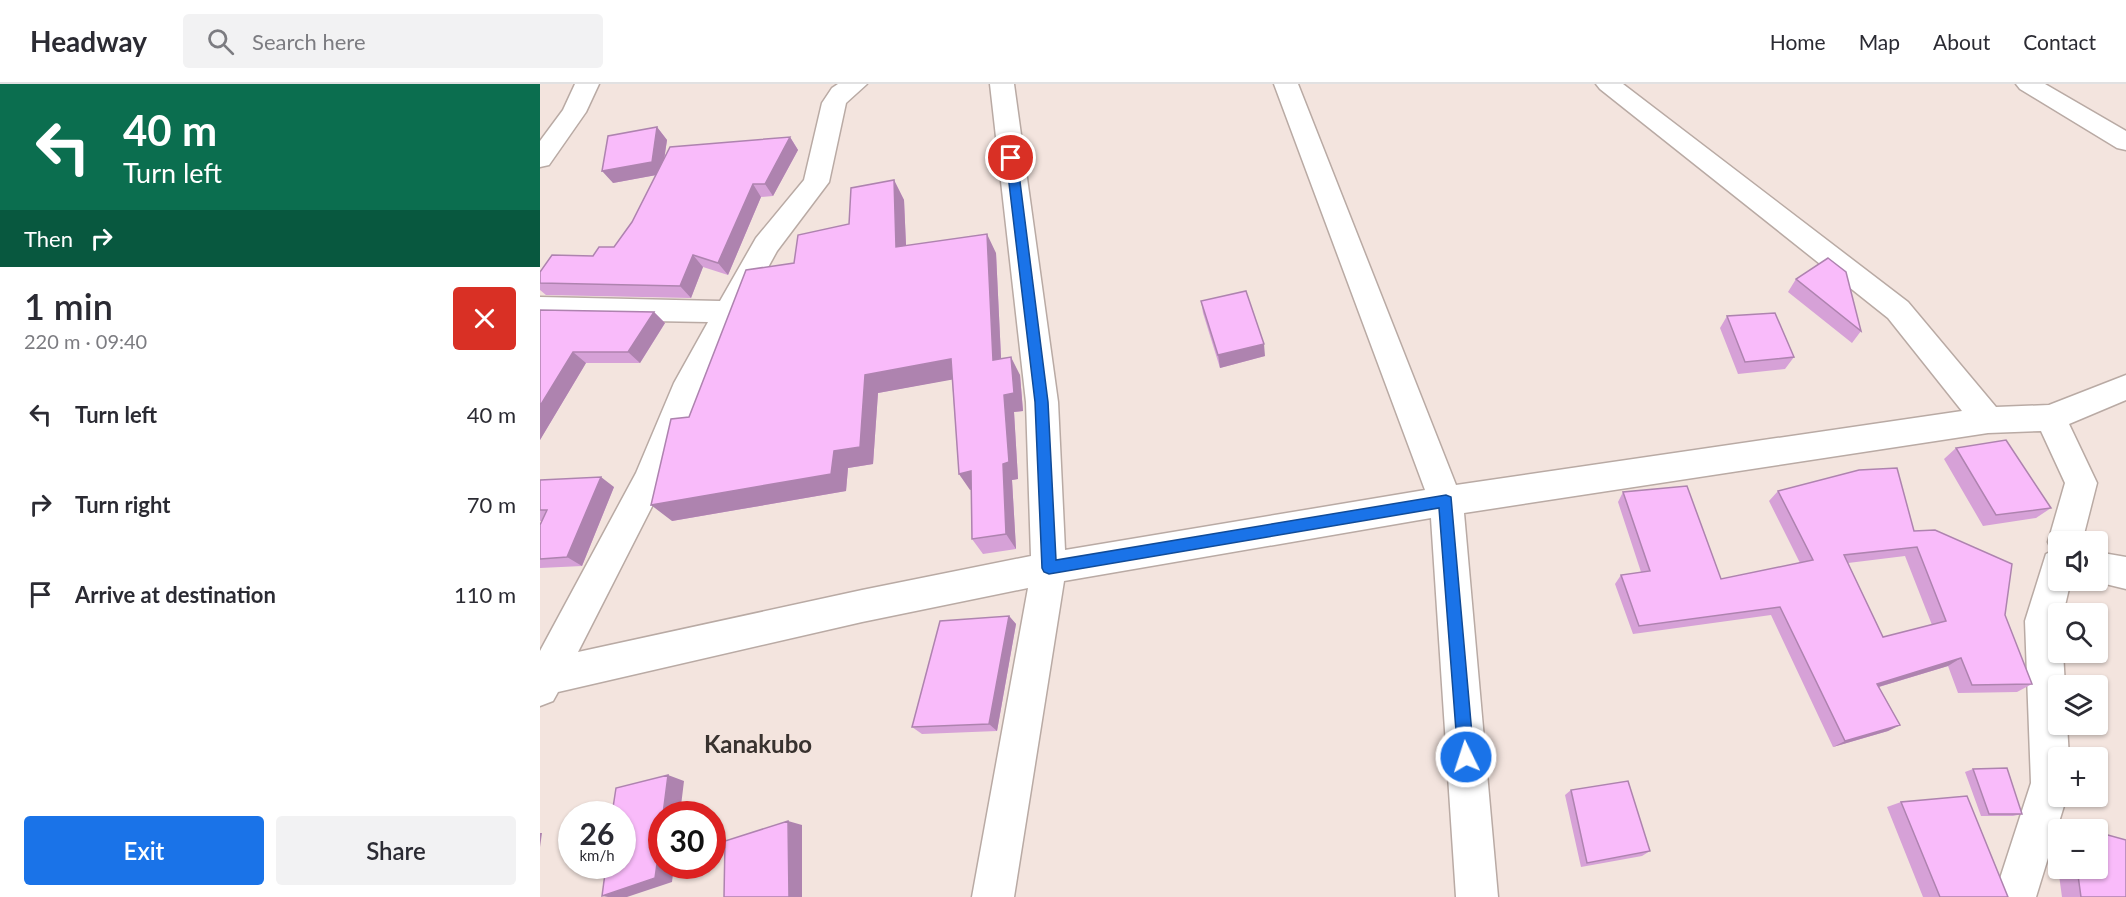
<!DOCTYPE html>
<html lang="en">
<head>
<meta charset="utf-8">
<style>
  :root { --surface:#fff; --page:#f2f2f3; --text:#2b2b33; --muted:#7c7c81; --line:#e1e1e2; --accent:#1a73e8 }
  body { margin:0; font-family:Lato,sans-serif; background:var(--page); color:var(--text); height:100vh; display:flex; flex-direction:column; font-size:22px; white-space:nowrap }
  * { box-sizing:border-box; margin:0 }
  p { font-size:20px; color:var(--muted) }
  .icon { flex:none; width:33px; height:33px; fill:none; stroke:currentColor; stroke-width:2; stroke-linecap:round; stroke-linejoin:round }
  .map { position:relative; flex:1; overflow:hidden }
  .panel { display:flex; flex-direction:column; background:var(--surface); width:540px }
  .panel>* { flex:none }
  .top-card { background:#0b6e4f; color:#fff; overflow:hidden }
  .tools { position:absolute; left:1508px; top:447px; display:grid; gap:12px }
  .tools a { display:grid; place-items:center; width:60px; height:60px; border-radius:6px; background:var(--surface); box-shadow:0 2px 4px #0004; font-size:30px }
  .speed { position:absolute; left:18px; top:717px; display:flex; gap:12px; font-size:30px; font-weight:700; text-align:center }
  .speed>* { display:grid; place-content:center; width:78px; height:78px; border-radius:50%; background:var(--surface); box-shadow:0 2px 4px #0004; line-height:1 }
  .speed small { font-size:15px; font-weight:400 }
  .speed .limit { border:9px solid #d22; background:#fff; color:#111 }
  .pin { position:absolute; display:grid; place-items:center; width:51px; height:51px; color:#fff; margin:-26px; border:3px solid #fff; border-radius:50%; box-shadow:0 2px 6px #0007 }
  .me { position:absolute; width:66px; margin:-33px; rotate:356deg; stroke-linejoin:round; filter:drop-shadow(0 0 4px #0008) }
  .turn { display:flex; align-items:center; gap:21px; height:126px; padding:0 24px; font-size:27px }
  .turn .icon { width:78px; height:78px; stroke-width:2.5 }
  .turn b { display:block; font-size:42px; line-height:51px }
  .then { display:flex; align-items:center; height:57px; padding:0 24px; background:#0003; gap:12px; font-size:22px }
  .round { display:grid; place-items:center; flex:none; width:63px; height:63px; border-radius:6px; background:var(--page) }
  .summary { display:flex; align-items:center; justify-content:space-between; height:102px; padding:0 24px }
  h1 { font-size:36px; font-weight:600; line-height:45px }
  .action { display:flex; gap:12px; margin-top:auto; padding:12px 24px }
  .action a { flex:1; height:69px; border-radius:6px; background:var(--accent); color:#fff; font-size:24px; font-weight:600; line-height:69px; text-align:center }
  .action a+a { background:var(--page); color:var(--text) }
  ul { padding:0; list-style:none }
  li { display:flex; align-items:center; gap:18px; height:90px; padding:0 24px }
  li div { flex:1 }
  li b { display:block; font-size:22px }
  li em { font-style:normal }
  header { display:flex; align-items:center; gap:36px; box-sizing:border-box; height:84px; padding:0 30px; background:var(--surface); border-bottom:2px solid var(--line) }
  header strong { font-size:28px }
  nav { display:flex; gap:33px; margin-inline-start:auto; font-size:21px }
  .search { width:420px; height:54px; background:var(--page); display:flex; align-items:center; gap:15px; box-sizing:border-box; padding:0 21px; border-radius:6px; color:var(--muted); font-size:22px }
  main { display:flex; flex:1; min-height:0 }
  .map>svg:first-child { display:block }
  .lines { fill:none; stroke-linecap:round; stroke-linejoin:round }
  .minor-casing { stroke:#b9aaa4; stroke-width:3 }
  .major-casing { stroke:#b9aaa4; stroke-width:3 }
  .minor { fill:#fff; fill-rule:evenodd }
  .major { fill:#fff; fill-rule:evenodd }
  .wall { fill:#d6a1d7; fill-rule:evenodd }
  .shaded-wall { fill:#ae83af }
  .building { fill:#f9bbfa; stroke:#ae83af; stroke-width:1.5; fill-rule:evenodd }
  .route { fill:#1a73e8; stroke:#114b97; stroke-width:1.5 }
  .labels { text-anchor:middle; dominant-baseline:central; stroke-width:4.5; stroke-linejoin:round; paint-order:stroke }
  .quarter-label { font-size:24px; font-weight:bold; fill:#38322f; stroke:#f3e4de }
</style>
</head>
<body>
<header>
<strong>Headway</strong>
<div class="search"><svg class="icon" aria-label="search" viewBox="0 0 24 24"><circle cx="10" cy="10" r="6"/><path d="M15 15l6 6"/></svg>Search here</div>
<nav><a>Home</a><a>Map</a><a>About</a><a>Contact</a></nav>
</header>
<main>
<section class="panel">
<div class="top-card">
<div class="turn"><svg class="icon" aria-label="left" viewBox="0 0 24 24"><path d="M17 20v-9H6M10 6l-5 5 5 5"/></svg><div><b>40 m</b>Turn left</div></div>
<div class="then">Then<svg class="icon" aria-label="right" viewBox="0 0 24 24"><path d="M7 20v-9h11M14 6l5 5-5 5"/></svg></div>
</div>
<div class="summary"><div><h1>1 min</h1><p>220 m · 09:40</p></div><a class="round" style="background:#d93025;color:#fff"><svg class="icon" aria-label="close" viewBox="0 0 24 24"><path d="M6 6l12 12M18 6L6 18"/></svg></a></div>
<ul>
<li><svg class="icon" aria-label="left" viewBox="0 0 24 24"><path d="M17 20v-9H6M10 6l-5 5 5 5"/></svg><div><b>Turn left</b></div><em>40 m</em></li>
<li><svg class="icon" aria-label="right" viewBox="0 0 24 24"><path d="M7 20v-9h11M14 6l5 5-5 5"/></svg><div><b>Turn right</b></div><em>70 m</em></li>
<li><svg class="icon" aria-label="arrive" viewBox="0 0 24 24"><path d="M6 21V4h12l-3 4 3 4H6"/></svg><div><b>Arrive at destination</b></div><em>110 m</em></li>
</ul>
<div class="action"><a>Exit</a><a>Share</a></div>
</section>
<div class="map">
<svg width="1586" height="813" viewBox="0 0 1586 813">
  <rect width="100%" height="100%" fill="#f3e4de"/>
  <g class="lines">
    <!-- minor casing -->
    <g class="minor-casing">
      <path id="minor" d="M 298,0 L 327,0 L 306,19 L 289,98 L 237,167 L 164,300 L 127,393 L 38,568 L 322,506 L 491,472 L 486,318 L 450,0 L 474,0 L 518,318 L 525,466 L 885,406 L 734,0 L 758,0 L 916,401 L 1422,327 L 1348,234 L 1060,5 L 1056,0 L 1083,0 L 1368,218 L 1456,323 L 1509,321 L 1586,291 L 1586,316 L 1529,340 L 1557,399 L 1542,458 L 1518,458 L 1518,496 L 1531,496 L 1523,530 L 1518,530 L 1518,568 L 1523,568 L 1525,602 L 1518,602 L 1518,640 L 1527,640 L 1529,674 L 1518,674 L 1518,712 L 1527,712 L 1496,813 L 1454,813 L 1491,699 L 1485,537 L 1506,470 L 1512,467 L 1508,458 L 1525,399 L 1501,347 L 1448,349 L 924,429 L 958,813 L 916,813 L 891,434 L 524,497 L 474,813 L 432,813 L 488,504 L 322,538 L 18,608 L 13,617 L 0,622 L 0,567 L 96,389 L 134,299 L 168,238 L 0,235 L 0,213 L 180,217 L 216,154 L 264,96 L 282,19 L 292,4 Z
        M 1476,0 L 1505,0 L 1586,47 L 1586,66 L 1577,64 L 1480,5 Z
        M 1557,468 L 1586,473 L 1586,505 L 1549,496 L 1557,496 Z"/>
    </g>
    <!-- major casing -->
    <g class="major-casing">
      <path id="major" d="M 35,0 L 59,0 L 46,28 L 9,81 L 0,83 L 0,57 L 23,26 Z"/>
    </g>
    <!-- minor -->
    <use href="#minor" class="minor"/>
    <!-- major -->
    <use href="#major" class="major"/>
  </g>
  <!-- wall -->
  <path class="wall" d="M 117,43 L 127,56 L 124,75 L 250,53 L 258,66 L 233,112 L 221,113 L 188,191 L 163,183 L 151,214 L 6,211 L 0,206 L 0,188 L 53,172 L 74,163 L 92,138 L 116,91 L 73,99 Z
    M 354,96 L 364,116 L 366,162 L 456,169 L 461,274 L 480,291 L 483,327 L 474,328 L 478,395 L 472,396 L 476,465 L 443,470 L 432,455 L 431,406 L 419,390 L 412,295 L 338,309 L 333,380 L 308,384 L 306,407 L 132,437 L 149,333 L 254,179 L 309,140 Z
    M 1256,195 L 1321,247 L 1312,259 L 1248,208 Z
    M 661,217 L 725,272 L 680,284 L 663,229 Z
    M 0,226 L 114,228 L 125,239 L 100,279 L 46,279 L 0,356 Z
    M 1187,232 L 1254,273 L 1245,285 L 1198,290 L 1180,244 Z
    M 1416,364 L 1511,424 L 1496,434 L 1443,442 L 1404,375 Z
    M 0,396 L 74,403 L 42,482 L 0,484 L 0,441 L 2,437 L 0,437 Z
    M 1238,407 L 1374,447 L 1465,531 L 1492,600 L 1477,608 L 1418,609 L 1408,582 L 1339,603 L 1360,641 L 1348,647 L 1293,663 L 1231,531 L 1093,550 L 1075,500 L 1081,491 L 1101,488 L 1078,418 L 1083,408 L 1181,495 L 1260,479 L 1229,417 ZM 1365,472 L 1392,541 L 1343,553 L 1308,479 Z
    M 469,532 L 476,540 L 457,647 L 382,650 L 372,643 Z
    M 1433,685 L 1482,730 L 1473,732 L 1441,732 L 1425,688 Z
    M 1031,706 L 1110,767 L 1102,772 L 1041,783 L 1025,711 Z
    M 1361,718 L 1468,813 L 1383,813 L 1347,723 Z
    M 1537,742 L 1549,746 L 1524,746 Z
    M 1518,749 L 1518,784 L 1515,759 Z
    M 1518,784 L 1557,784 L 1586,813 L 1522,813 Z"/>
  <!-- shaded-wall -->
  <path class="shaded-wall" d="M 117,43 L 127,56 L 122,90 L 73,99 L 62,87 Z
    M 250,53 L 258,66 L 233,112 L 225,100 Z
    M 354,96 L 364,116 L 367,183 L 356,163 Z
    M 213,100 L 221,113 L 188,191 L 178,179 Z
    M 447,150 L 456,169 L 462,294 L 453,276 Z
    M 153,171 L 163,183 L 151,214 L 140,202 Z
    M 114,228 L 125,239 L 100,279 L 88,268 Z
    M 724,260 L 725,272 L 680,284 L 678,271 Z
    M 33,268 L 46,279 L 0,356 L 0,322 Z
    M 471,273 L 480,291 L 483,327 L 474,328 L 478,395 L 472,396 L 476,465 L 466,450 L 463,380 L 464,311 Z
    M 411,275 L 421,294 L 338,309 L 333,380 L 308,384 L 306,407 L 132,437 L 111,421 L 294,367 L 325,291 Z
    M 431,387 L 441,403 L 430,406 L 419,390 Z
    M 61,393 L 74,403 L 42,482 L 27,473 Z
    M 469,532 L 476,540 L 457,647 L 449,640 Z
    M 1421,574 L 1408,582 L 1325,607 L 1337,600 Z
    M 1360,641 L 1348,647 L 1293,663 L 1305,657 Z
    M 128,691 L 144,697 L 140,730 L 123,730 Z
    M 248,737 L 262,741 L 262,813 L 249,813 Z
    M 122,744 L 122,782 L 134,782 L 132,798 L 87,813 L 68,813 L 62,812 Z
    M 0,749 L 2,749 L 0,763 Z"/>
  <!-- building -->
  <path class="building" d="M 117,43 L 112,78 L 62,87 L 68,52 Z
    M 250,53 L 225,100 L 213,100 L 178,179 L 153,171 L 140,202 L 0,199 L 0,188 L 12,171 L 53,172 L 59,163 L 74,163 L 92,138 L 130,63 Z
    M 354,96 L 356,163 L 447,150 L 453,276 L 471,273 L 474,309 L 464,311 L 469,378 L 463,380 L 466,450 L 432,455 L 431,387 L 419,390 L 411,275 L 325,291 L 320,363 L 294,367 L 291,390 L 111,421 L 131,335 L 149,333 L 206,186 L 254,179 L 258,151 L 309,140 L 311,104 Z
    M 1288,174 L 1306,188 L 1321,247 L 1256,195 Z
    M 706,207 L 724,260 L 678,271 L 661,217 Z
    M 0,226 L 114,228 L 88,268 L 33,268 L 0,322 Z
    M 1235,229 L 1254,273 L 1205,278 L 1187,232 Z
    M 1466,356 L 1511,424 L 1456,431 L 1416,364 Z
    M 1357,384 L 1374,447 L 1395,446 L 1472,480 L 1465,531 L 1492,600 L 1432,601 L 1421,574 L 1337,600 L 1360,641 L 1305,657 L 1240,523 L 1099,542 L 1081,491 L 1110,487 L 1083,408 L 1147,402 L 1181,495 L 1273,476 L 1238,407 L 1319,386 ZM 1377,463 L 1406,537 L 1343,553 L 1304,471 Z
    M 61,393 L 27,473 L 0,475 L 0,441 L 7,426 L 0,426 L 0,396 Z
    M 469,532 L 449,640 L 372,643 L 400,537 Z
    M 1467,684 L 1482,730 L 1449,730 L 1433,685 Z
    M 128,691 L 123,730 L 122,730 L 122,744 L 115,794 L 62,812 L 66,782 L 82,782 L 82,730 L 72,730 L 76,704 Z
    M 1088,697 L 1110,767 L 1047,779 L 1031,706 Z
    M 1427,712 L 1468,813 L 1400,813 L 1361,718 Z
    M 248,737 L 249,813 L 184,813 L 185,757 Z
    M 1537,742 L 1549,746 L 1536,746 Z
    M 1557,748 L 1586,756 L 1586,813 L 1541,813 L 1537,784 L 1557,784 Z"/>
  <!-- route -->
  <path class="route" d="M 471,71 L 477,74 L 508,318 L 516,476 L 906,411 L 911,413 L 934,673 L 932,679 L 926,681 L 920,679 L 918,673 L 899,424 L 509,490 L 504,488 L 502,484 L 495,318 L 466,74 Z"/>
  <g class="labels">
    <!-- quarter labels -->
    <g class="quarter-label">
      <text x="218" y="659">Kanakubo</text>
    </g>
  </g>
</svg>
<div class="tools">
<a><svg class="icon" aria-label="sound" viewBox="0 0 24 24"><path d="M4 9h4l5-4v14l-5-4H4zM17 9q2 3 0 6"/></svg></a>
<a><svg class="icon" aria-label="search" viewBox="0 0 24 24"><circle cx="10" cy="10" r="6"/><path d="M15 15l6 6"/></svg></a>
<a><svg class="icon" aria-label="layers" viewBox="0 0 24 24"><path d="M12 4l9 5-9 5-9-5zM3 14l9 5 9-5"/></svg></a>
<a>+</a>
<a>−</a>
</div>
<div class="speed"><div>26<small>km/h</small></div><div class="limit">30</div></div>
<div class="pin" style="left:471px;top:74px;background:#d93025"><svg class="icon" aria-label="arrive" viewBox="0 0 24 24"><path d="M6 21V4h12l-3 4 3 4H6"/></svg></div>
<svg class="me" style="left:926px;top:673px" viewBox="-20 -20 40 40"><circle r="17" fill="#1a73e8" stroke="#fff" stroke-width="3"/><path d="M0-11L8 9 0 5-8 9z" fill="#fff"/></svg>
</div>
</main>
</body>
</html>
